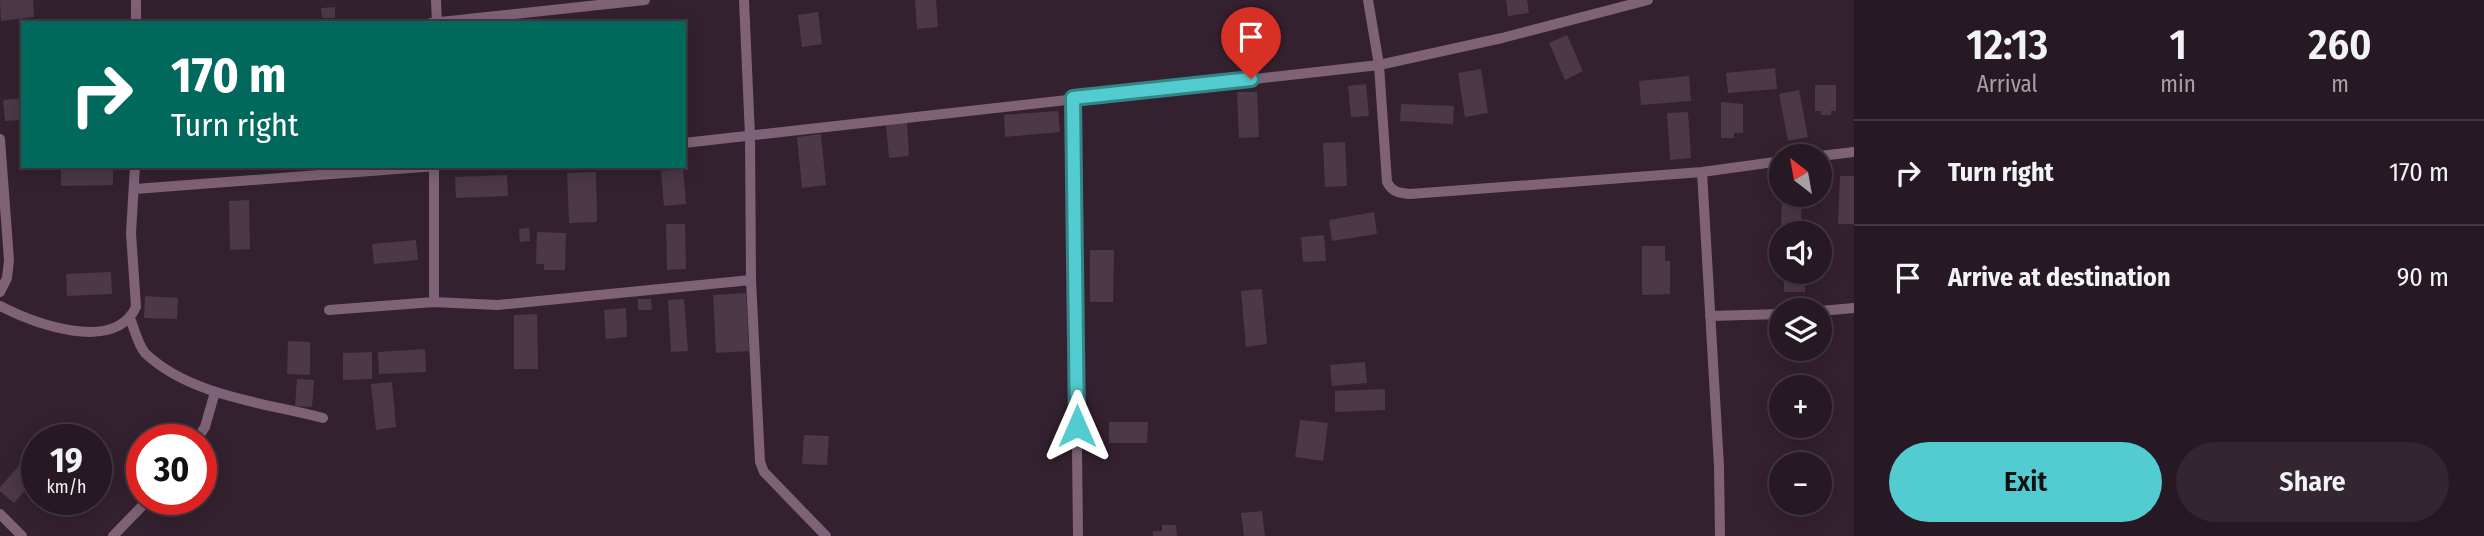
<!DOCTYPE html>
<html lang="en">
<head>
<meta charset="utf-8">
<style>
  :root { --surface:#271923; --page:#332630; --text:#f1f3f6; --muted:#a4a0a6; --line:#433841; --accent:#52ccd0 }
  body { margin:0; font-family:"Fira Sans Condensed",sans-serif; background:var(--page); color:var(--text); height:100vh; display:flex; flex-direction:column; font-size:26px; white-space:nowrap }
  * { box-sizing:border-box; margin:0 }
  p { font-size:23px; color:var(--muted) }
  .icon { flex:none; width:38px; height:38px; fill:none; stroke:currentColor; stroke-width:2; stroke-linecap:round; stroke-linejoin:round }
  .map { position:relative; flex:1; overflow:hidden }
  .details { display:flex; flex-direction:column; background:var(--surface); width:630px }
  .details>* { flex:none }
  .guide { position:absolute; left:21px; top:21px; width:665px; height:147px; border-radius:0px; box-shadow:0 4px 18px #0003,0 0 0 2px var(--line); background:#00695c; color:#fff; overflow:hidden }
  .needle { width:46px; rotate:329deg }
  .buttons { position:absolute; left:1769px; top:144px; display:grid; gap:14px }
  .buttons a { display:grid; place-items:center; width:63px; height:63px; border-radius:50%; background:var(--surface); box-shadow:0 4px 18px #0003,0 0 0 2px var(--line); font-size:35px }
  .speed { position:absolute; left:21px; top:424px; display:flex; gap:14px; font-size:35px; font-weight:700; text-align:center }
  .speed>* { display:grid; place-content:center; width:91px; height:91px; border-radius:50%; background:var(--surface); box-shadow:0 4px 18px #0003,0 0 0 2px var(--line); line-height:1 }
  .speed small { font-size:18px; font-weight:400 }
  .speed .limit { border:10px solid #d22; background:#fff; color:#111 }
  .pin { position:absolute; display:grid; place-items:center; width:60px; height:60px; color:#fff; margin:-72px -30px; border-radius:50% 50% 50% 0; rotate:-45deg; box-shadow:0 0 7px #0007 }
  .pin .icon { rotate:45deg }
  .me { position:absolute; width:77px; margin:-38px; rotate:0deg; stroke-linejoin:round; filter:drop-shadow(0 0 5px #0008) }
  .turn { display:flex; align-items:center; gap:24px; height:147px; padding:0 35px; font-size:32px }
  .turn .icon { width:91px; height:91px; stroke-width:2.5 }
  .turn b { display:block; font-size:49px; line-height:60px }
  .eta { display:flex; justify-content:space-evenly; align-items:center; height:119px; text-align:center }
  .eta b { font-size:42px; font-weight:600; line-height:49px }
  .primary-button { display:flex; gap:14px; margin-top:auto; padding:14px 35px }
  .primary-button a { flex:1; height:80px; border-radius:42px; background:var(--accent); color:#111; font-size:28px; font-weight:600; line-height:80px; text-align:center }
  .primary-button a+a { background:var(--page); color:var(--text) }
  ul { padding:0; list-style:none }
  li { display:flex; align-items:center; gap:21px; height:105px; padding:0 35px; border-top:2px solid var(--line) }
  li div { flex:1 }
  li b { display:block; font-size:26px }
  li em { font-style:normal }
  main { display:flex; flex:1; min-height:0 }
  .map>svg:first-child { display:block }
  .building { fill:#4c3847 }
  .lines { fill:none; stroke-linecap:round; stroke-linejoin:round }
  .minor { stroke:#7e6376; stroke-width:10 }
  .route-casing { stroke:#358587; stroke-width:18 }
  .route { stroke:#52ccd0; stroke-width:12 }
</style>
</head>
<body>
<main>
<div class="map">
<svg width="1854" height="536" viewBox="0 0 1854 536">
  <rect width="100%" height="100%" fill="#34212f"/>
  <!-- building -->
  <path class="building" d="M 0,0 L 33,0 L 34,17 L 1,21 Z
    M 915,0 L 936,0 L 938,27 L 917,29 Z
    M 1506,0 L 1527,0 L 1529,13 L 1508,16 Z
    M 335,7 L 335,18 L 322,18 L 321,8 Z
    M 818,12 L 822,44 L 802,47 L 798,15 Z
    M 1567,35 L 1583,71 L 1565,80 L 1549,43 Z
    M 1775,68 L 1777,89 L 1728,93 L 1726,73 Z
    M 1481,69 L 1488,113 L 1465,117 L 1458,73 Z
    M 1689,76 L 1691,101 L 1641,105 L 1639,81 Z
    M 1366,84 L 1369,116 L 1351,117 L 1348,86 Z
    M 1815,85 L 1836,85 L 1836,111 L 1831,111 L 1831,115 L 1821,115 L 1821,111 L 1815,111 Z
    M 1799,90 L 1808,137 L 1788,141 L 1779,94 Z
    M 1237,92 L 1257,92 L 1259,137 L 1239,138 Z
    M 23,98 L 23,120 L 5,121 L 3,100 Z
    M 1721,102 L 1743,104 L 1743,133 L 1734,133 L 1734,138 L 1721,138 Z
    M 1401,104 L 1454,106 L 1453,124 L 1400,121 Z
    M 1058,111 L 1060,132 L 1005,137 L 1004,115 Z
    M 1688,112 L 1691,158 L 1670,160 L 1667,113 Z
    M 907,123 L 909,156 L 889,158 L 886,124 Z
    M 821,134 L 826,185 L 802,188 L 797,137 Z
    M 1345,142 L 1347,186 L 1325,187 L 1323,143 Z
    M 61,166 L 113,166 L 113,185 L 61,186 Z
    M 683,169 L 686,204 L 664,206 L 661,171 Z
    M 596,172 L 597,222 L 569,223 L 567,173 Z
    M 507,175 L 508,196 L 456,198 L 455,177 Z
    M 1840,176 L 1854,176 L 1854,224 L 1838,224 Z
    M 1782,194 L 1802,194 L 1801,226 L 1781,226 Z
    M 249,200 L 250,249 L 230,250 L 229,201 Z
    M 1374,212 L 1377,234 L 1332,241 L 1329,220 Z
    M 666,224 L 685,224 L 686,269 L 667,270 Z
    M 529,228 L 530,241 L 520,242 L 519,229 Z
    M 537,232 L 566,233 L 565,270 L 544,270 L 544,264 L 536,264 Z
    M 1324,235 L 1326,261 L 1303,262 L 1301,237 Z
    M 416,240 L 418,260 L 374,264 L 372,244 Z
    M 1642,246 L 1665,246 L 1665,261 L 1670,261 L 1670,294 L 1642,295 Z
    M 1090,250 L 1114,250 L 1113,302 L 1090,302 Z
    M 1784,271 L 1805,271 L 1805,292 L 1784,292 Z
    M 111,272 L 112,294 L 67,296 L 66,274 Z
    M 1262,289 L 1267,344 L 1246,347 L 1241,291 Z
    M 746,293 L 749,351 L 716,353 L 713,295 Z
    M 145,296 L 178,298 L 177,319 L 144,318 Z
    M 638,299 L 651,299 L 652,310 L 638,310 Z
    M 684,299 L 688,351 L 671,352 L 668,300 Z
    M 626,308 L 627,337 L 606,339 L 604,310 Z
    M 537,314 L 538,369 L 514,369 L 514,315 Z
    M 288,341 L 310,342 L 310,375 L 287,374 Z
    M 425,349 L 426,372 L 379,374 L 378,352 Z
    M 372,352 L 372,379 L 343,380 L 343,353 Z
    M 1365,362 L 1367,383 L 1332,386 L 1330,365 Z
    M 297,379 L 314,380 L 312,407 L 295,406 Z
    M 392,382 L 396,427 L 376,430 L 371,384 Z
    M 1385,389 L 1385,410 L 1335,412 L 1335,391 Z
    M 1300,420 L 1328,423 L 1323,461 L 1295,457 Z
    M 1109,422 L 1148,422 L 1147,443 L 1109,443 Z
    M 804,435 L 829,436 L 827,465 L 802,464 Z
    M 32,451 L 37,455 L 37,477 L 14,503 L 0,491 L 0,487 Z
    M 1262,511 L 1265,536 L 1244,536 L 1241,513 Z
    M 1162,525 L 1176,525 L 1177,536 L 1153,536 L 1153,531 L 1162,531 Z"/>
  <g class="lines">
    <!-- minor -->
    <path class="minor" d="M 136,0 L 136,23
      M 436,0 L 437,23
      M 1368,0 L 1379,65 L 1387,182 C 1392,192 1399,193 1410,194 L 1702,172 L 1782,161
      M 431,23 L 645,0
      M 1073,98 L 1078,536
      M 0,139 L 9,260 L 7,278 L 0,292
      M 684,143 L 1379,65 L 1502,38 L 1648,0
      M 1820,156 L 1854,152
      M 434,166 L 434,302
      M 1702,172 L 1719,466 L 1720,536
      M 135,189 L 436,166
      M 751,280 L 760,462 L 764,472 L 826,536
      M 0,306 C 33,323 114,354 136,307 L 131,233 L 135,166
      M 329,310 L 434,302 L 497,305 L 751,280 L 750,136 L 744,0
      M 1820,311 L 1854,308
      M 1710,316 L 1782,314
      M 130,318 C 134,328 138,345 145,353 C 190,396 265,403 323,418
      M 197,439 L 205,427 L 215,392
      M 0,514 L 22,536
      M 113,536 L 149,499"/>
  </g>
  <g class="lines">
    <!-- route casing -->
    <g class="route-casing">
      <path id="route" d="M 1077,426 L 1073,98 L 1251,79"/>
    </g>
    <!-- route -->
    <use href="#route" class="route"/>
  </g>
</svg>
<div class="buttons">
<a><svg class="needle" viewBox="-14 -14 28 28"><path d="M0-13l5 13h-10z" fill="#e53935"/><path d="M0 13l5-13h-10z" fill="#a4a0a6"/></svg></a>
<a><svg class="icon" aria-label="sound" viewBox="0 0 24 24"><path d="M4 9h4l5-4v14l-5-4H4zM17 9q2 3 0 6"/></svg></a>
<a><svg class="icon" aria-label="layers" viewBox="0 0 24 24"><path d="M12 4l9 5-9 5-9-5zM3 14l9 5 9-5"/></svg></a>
<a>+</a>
<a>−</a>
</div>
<div class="speed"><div>19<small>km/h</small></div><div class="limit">30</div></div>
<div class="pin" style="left:1251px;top:79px;background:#d93025"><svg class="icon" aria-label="arrive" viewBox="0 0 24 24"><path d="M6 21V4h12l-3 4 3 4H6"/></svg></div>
<svg class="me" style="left:1077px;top:426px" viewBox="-20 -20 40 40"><path d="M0-17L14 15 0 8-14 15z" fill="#52ccd0" stroke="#fff" stroke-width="4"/></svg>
<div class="guide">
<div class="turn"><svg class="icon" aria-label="right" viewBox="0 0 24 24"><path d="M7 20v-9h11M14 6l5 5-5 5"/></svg><div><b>170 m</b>Turn right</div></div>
</div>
</div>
<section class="details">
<div class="eta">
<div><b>12:13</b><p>Arrival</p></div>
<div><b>1</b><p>min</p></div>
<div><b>260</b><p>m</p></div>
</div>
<ul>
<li><svg class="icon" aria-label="right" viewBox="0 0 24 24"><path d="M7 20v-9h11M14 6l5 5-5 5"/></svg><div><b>Turn right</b></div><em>170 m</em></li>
<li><svg class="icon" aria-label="arrive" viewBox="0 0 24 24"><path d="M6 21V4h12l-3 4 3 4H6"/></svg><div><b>Arrive at destination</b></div><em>90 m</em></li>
</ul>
<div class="primary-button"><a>Exit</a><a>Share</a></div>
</section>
</main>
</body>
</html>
